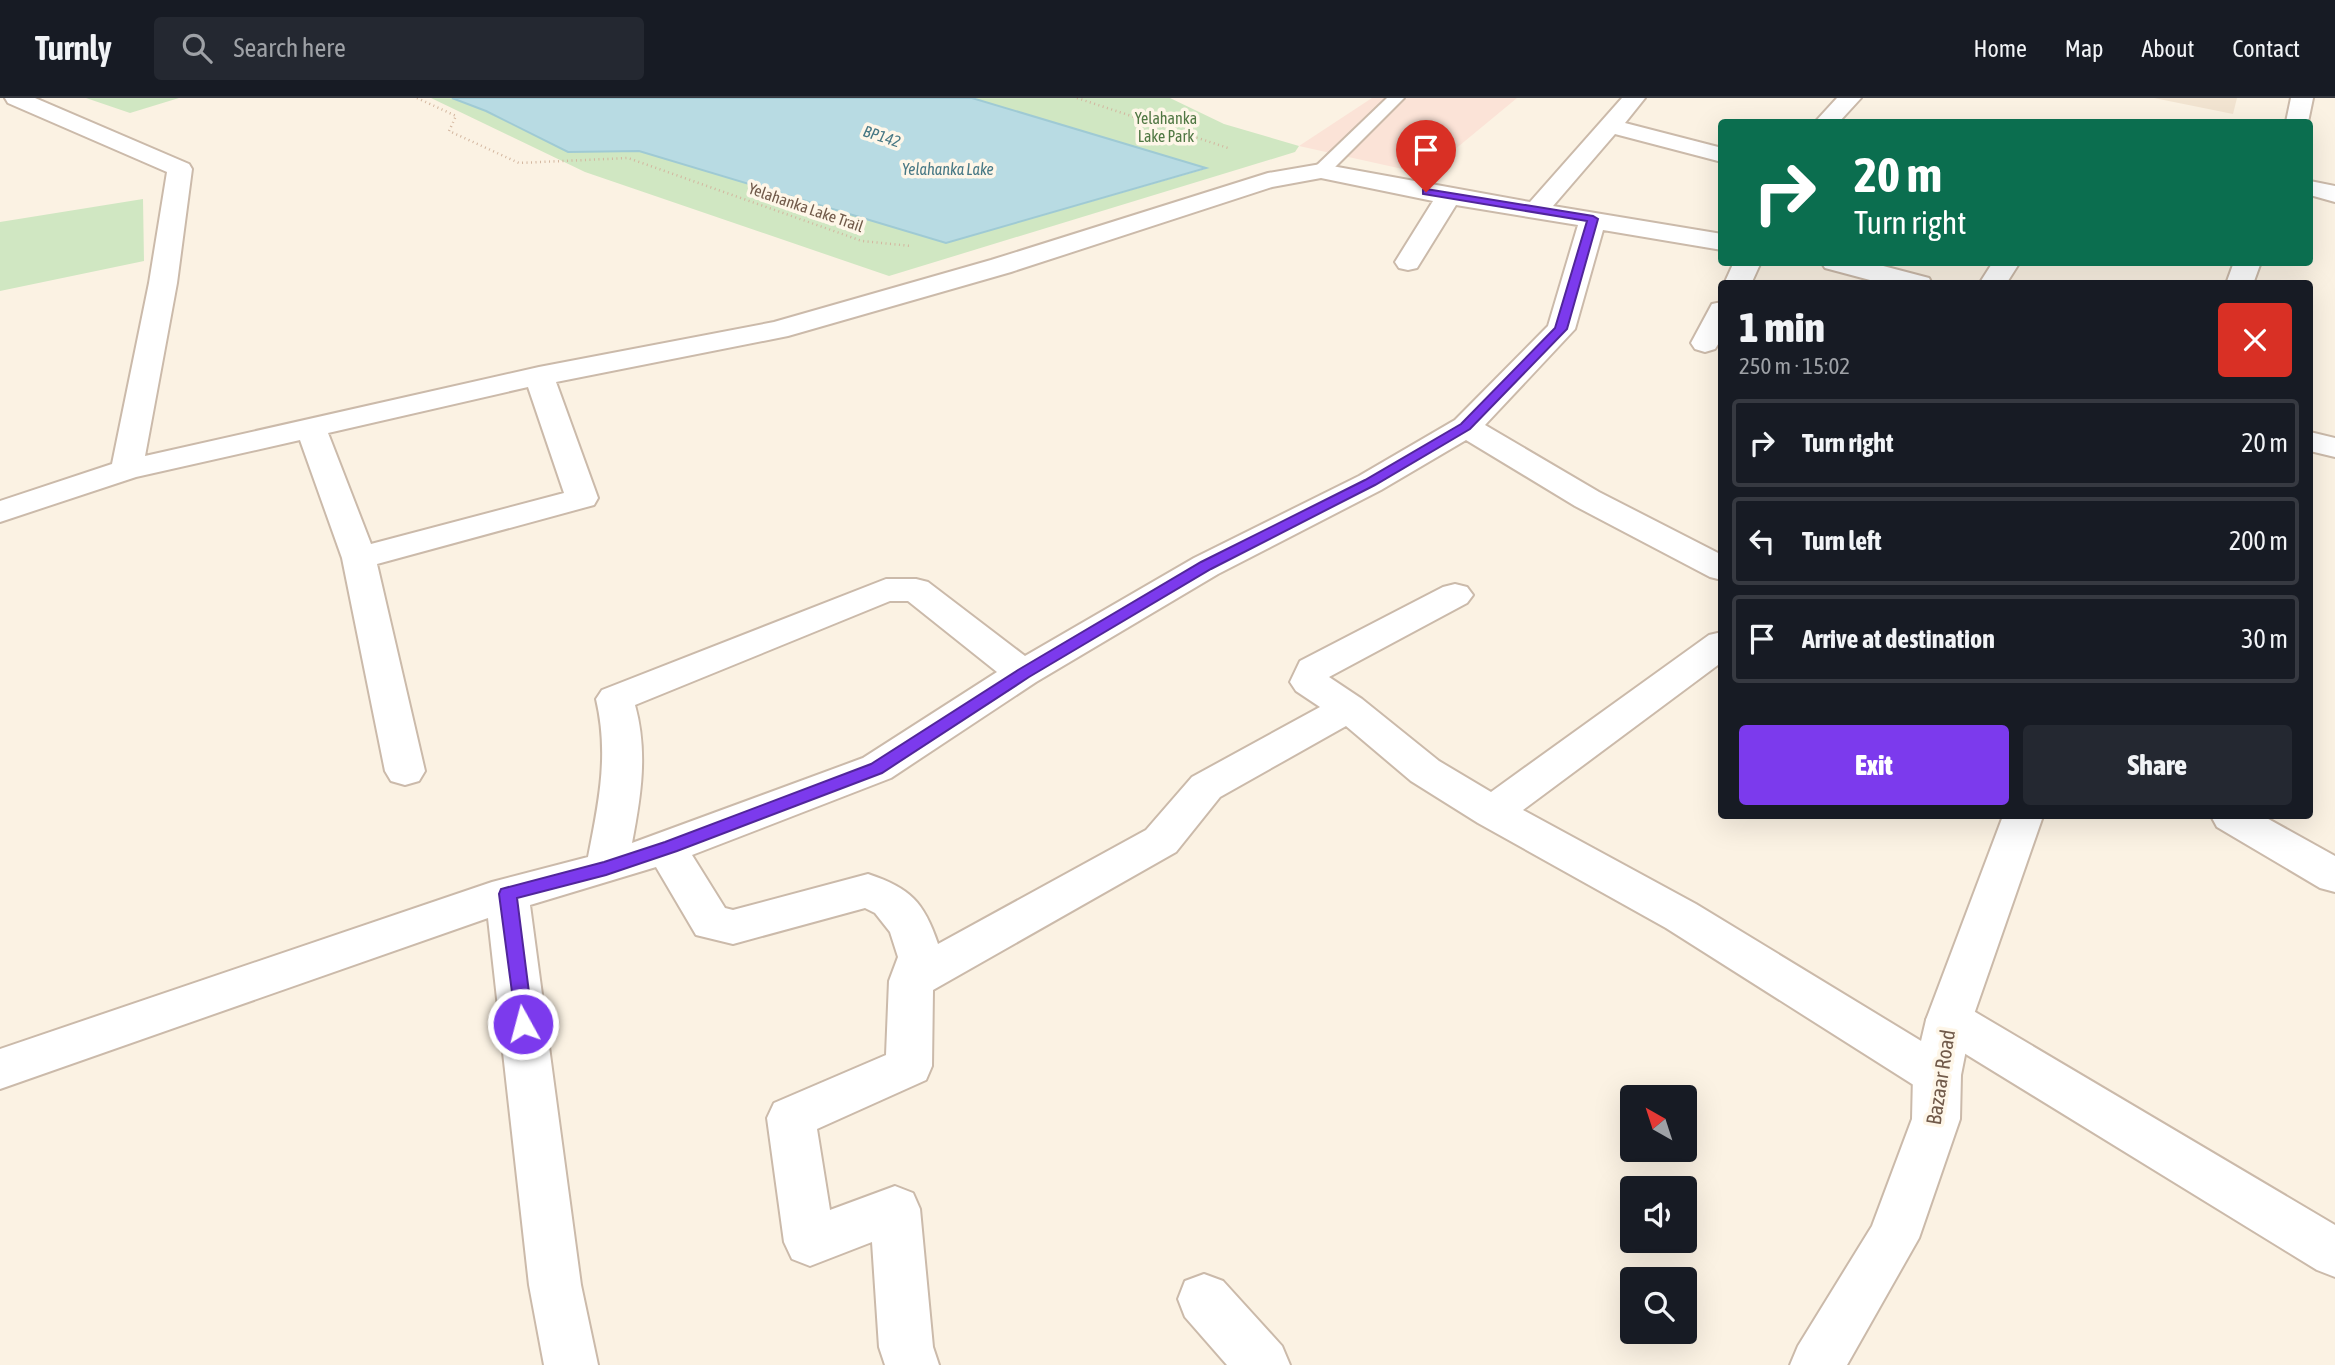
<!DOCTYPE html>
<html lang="en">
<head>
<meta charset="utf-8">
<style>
  :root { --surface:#171b24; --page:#242831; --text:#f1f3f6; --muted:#9ea1a6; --line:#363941; --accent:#7c3aed }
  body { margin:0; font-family:"Asap Condensed",sans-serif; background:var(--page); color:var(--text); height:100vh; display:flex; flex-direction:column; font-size:26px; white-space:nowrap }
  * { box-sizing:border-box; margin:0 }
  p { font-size:23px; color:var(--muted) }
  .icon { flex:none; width:38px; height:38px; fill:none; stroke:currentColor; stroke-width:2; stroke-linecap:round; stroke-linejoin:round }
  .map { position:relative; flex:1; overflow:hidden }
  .details { position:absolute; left:1718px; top:182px; width:595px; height:539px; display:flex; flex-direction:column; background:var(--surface); border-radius:7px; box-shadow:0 7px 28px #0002 }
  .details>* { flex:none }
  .top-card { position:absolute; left:1718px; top:21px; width:595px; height:147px; border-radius:7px; box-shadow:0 7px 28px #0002; background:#0b6e4f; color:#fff; overflow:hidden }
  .needle { width:46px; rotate:321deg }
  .tools { position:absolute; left:1620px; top:987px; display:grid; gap:14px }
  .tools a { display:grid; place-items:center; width:77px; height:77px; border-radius:7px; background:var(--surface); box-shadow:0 7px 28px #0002; font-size:35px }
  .pin { position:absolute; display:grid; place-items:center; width:60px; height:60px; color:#fff; margin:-72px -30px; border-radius:50% 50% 50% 0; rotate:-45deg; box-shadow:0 0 7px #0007 }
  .pin .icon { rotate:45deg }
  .me { position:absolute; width:77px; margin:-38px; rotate:353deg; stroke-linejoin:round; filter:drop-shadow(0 0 5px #0008) }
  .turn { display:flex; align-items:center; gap:24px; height:147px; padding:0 21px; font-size:32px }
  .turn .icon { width:91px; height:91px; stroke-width:2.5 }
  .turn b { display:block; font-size:49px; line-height:60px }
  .round { display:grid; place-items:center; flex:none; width:74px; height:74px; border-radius:7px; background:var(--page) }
  .headline { display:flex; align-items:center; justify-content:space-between; height:119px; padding:0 21px }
  h1 { font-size:42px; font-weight:800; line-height:52px }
  .primary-button { display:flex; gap:14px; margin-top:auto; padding:14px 21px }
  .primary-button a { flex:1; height:80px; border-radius:7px; background:var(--accent); color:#fff; font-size:28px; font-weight:800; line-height:80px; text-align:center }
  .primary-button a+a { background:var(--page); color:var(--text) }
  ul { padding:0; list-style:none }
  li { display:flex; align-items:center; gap:21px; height:88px; margin:0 14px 10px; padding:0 7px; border:4px solid var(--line); border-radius:7px }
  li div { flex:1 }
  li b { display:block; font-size:26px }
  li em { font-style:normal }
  header { display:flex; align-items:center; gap:42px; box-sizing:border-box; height:98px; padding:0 35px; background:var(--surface); border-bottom:2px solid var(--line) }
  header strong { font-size:33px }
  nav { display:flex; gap:38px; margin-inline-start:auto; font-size:24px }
  .search { width:490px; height:63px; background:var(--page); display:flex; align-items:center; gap:18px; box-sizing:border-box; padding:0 24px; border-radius:7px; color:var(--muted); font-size:26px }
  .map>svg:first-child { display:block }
  .residential { fill:#f2e4d1 }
  .commercial { fill:#fbe3d7 }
  .green { fill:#d0e7c2 }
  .water { fill:#b8dbe3; stroke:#9fcad4; stroke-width:2 }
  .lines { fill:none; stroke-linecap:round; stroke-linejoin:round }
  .service-casing { stroke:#cbbaaa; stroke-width:4 }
  .minor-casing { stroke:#cbbaaa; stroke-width:4 }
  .tertiary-casing { stroke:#cbbaaa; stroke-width:4 }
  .path { stroke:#d3b69f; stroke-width:2.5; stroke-dasharray:1 3.5; stroke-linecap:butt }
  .service { fill:#fff; fill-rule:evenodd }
  .minor { fill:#fff; fill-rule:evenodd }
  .tertiary { fill:#fff; fill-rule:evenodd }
  .route { fill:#7c3aed; stroke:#51269a; stroke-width:2 }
  .labels { text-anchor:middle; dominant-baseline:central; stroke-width:7; stroke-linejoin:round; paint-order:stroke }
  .far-park-label { font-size:16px; fill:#507743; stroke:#fef6e8 }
  .far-water-label { font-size:16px; font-style:italic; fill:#467784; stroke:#fef6e8 }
  .far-street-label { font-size:16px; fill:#715a4a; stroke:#fef6e8 }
  .near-street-label { font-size:21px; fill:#715a4a; stroke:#fef6e8 }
</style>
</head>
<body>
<header>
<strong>Turnly</strong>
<div class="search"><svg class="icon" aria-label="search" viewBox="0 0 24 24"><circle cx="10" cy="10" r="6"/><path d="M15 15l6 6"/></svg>Search here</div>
<nav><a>Home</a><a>Map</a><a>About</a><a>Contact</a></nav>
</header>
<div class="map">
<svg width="2335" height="1267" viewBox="0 0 2335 1267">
  <rect width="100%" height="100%" fill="#fbf2e3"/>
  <!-- residential -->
  <path class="residential" d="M 2154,0 L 2237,0 L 2233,16 Z"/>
  <!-- commercial -->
  <path class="commercial" d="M 1372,0 L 1517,0 L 1425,76 L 1299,48 Z"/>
  <!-- green -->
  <path class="green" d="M 86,0 L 179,0 L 130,15 Z
    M 431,0 L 452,0 L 485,13 L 568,54 L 639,53 L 946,145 L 1205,71 L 972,0 L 1170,0 L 1224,26 L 1299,48 L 1295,54 L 889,178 L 585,74 Z
    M 143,101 L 144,163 L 0,193 L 0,124 Z"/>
  <!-- water -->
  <path class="water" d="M 452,0 L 972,0 L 1206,70 L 946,145 L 639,53 L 568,54 L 486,13 Z"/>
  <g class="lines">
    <!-- service casing -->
    <g class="service-casing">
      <path id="service" d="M 1387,0 L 1404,0 L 1327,77 L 1315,77 L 1312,73 L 1315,69 Z"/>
    </g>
    <!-- minor casing -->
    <g class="minor-casing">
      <path id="minor" d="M 5,0 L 35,0 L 189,66 L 192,71 L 177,185 L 145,358 L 539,269 L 774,224 L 991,162 L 1268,75 L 1321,66 L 1530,104 L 1622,0 L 1645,0 L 1625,25 L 1722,50 L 1722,64 L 1615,36 L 1553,108 L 1722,136 L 1722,152 L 1603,132 L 1575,231 L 1485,327 L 1599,394 L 1722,457 L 1722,482 L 1710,479 L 1575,408 L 1466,342 L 1381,392 L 1218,476 L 1036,584 L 891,680 L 692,757 L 725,810 L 733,812 L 868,776 C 910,790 924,804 938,846 L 1146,732 L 1192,679 L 1320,609 L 1296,593 L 1290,584 L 1300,563 L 1443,489 L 1455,486 L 1467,489 L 1473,497 L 1467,505 L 1329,579 L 1362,601 L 1439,663 L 1491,694 L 1709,537 L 1722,534 L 1722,564 L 1523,712 L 1696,806 L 1954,963 L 1961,977 L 1954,991 L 1937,997 L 1920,991 L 1666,830 L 1478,725 L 1411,683 L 1346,628 L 1220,699 L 1176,754 L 933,892 L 932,968 L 926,982 L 817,1031 L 830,1112 L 895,1088 L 913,1095 L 920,1111 L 933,1249 L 939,1267 L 885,1267 L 879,1249 L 872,1144 L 810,1168 L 792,1161 L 784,1144 L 767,1020 L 774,1005 L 886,957 L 889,883 L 898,859 L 890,834 L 875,815 L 865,810 L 733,846 L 696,837 L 656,769 L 530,807 L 581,1187 L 598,1267 L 544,1267 L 529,1187 L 488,820 L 0,991 L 0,951 L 492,784 L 588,759 C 599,704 609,656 596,601 L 602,592 L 886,481 L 916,481 L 928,484 L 1025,558 L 1194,460 L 1359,378 L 1455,322 L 1548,228 L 1578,127 L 1456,107 L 1417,170 L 1408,172 L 1399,170 L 1395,164 L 1433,103 L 1321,80 L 1272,89 L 1011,174 L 788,238 L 556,284 L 598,400 L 594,407 L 377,466 L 425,673 L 419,683 L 405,687 L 391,683 L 385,673 L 342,460 L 300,342 L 136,379 L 0,424 L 0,403 L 112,366 L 149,185 L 167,74 L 8,5 ZM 528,289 L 564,395 L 371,446 L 328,335 ZM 890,503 L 908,503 L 997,574 L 863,660 L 632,745 C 641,698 648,654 635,607 Z
        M 1837,0 L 1861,0 L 1839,24 L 1815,24 Z
        M 2310,83 L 2335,88 L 2335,104 L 2310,97 Z
        M 1734,164 L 1761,164 L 1751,186 L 1724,186 Z
        M 1821,164 L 1868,164 L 1929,180 L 1932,186 L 1885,186 L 1825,170 Z
        M 1993,164 L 2020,164 L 2006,186 L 1979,186 Z
        M 1722,204 L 1722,240 L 1715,251 L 1705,254 L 1695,251 L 1691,245 L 1712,206 Z
        M 2310,334 L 2335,340 L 2335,359 L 2310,353 Z
        M 2211,718 L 2263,718 L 2335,758 L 2335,794 L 2320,790 L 2217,729 Z
        M 1949,903 L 1965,908 L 2335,1127 L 2335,1179 L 2317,1172 L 1933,936 L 1926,922 L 1933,908 Z
        M 1204,1176 L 1223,1183 L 1282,1248 L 1290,1267 L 1227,1267 L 1185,1219 L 1178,1201 L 1185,1183 Z"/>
    </g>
    <!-- tertiary casing -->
    <g class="tertiary-casing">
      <path id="tertiary" d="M 2291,0 L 2313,0 L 2308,24 L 2286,24 Z
        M 2234,164 L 2261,164 L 2253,186 L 2226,186 Z
        M 2003,718 L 2043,718 L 1972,922 L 1961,977 L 1960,1021 L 1919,1140 L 1847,1267 L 1790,1267 L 1798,1248 L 1872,1128 L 1912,1021 L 1913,977 L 1926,922 Z"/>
    </g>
    <!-- path -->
    <path class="path" d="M 417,0 L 456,18 L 449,33 L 519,65 L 628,60 L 862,143 L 911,148
      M 1077,0 L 1228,50"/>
    <!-- service -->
    <use href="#service" class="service"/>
    <!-- minor -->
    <use href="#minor" class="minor"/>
    <!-- tertiary -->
    <use href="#tertiary" class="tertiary"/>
  </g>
  <!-- route -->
  <path class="route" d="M 1426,91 L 1593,118 L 1598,121 L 1567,231 L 1470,331 L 1375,387 L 1211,471 L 1029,579 L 882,675 L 677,753 L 606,777 L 517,800 L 533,926 L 530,932 L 523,934 L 517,932 L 499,796 L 501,791 L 604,764 L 665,744 L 871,666 L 1018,572 L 1201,464 L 1365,382 L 1461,326 L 1555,230 L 1587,123 L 1423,96 L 1423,92 Z"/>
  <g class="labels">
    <!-- far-park labels -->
    <g class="far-park-label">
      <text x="1166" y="20">Yelahanka<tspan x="1166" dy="18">Lake Park</tspan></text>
    </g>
    <!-- far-water labels -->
    <g class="far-water-label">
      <text transform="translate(882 38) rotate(18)">BP142</text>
      <text x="948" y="71">Yelahanka Lake</text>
    </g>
    <!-- far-street labels -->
    <g class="far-street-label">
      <text transform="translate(806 109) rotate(19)">Yelahanka Lake Trail</text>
    </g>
    <!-- near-street labels -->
    <g class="near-street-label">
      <text transform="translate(1940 979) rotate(-81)">Bazaar Road</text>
    </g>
  </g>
</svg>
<div class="tools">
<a><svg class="needle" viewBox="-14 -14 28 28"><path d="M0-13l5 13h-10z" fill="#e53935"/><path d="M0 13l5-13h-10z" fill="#9ea1a6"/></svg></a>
<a><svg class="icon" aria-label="sound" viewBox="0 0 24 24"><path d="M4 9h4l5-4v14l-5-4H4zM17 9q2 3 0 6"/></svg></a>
<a><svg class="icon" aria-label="search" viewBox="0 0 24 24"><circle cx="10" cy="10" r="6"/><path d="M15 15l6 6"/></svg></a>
</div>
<div class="pin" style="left:1426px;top:94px;background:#d93025"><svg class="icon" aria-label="arrive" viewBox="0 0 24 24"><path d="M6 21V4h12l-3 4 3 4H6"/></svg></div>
<svg class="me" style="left:523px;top:926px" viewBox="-20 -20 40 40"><circle r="17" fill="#7c3aed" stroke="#fff" stroke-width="3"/><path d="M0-11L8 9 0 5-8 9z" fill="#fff"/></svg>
<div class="top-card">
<div class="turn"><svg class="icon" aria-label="right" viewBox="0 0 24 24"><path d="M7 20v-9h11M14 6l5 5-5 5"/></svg><div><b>20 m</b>Turn right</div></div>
</div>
<section class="details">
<div class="headline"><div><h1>1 min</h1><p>250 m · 15:02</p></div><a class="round" style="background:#d93025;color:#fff"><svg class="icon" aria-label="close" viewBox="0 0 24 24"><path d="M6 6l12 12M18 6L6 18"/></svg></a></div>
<ul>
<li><svg class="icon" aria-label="right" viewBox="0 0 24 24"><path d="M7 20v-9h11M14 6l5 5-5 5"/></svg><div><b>Turn right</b></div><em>20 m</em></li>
<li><svg class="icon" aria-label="left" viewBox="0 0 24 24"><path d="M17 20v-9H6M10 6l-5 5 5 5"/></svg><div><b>Turn left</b></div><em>200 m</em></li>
<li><svg class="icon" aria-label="arrive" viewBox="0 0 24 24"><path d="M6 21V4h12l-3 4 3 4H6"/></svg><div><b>Arrive at destination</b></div><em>30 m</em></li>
</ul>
<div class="primary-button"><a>Exit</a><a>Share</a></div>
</section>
</div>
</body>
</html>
